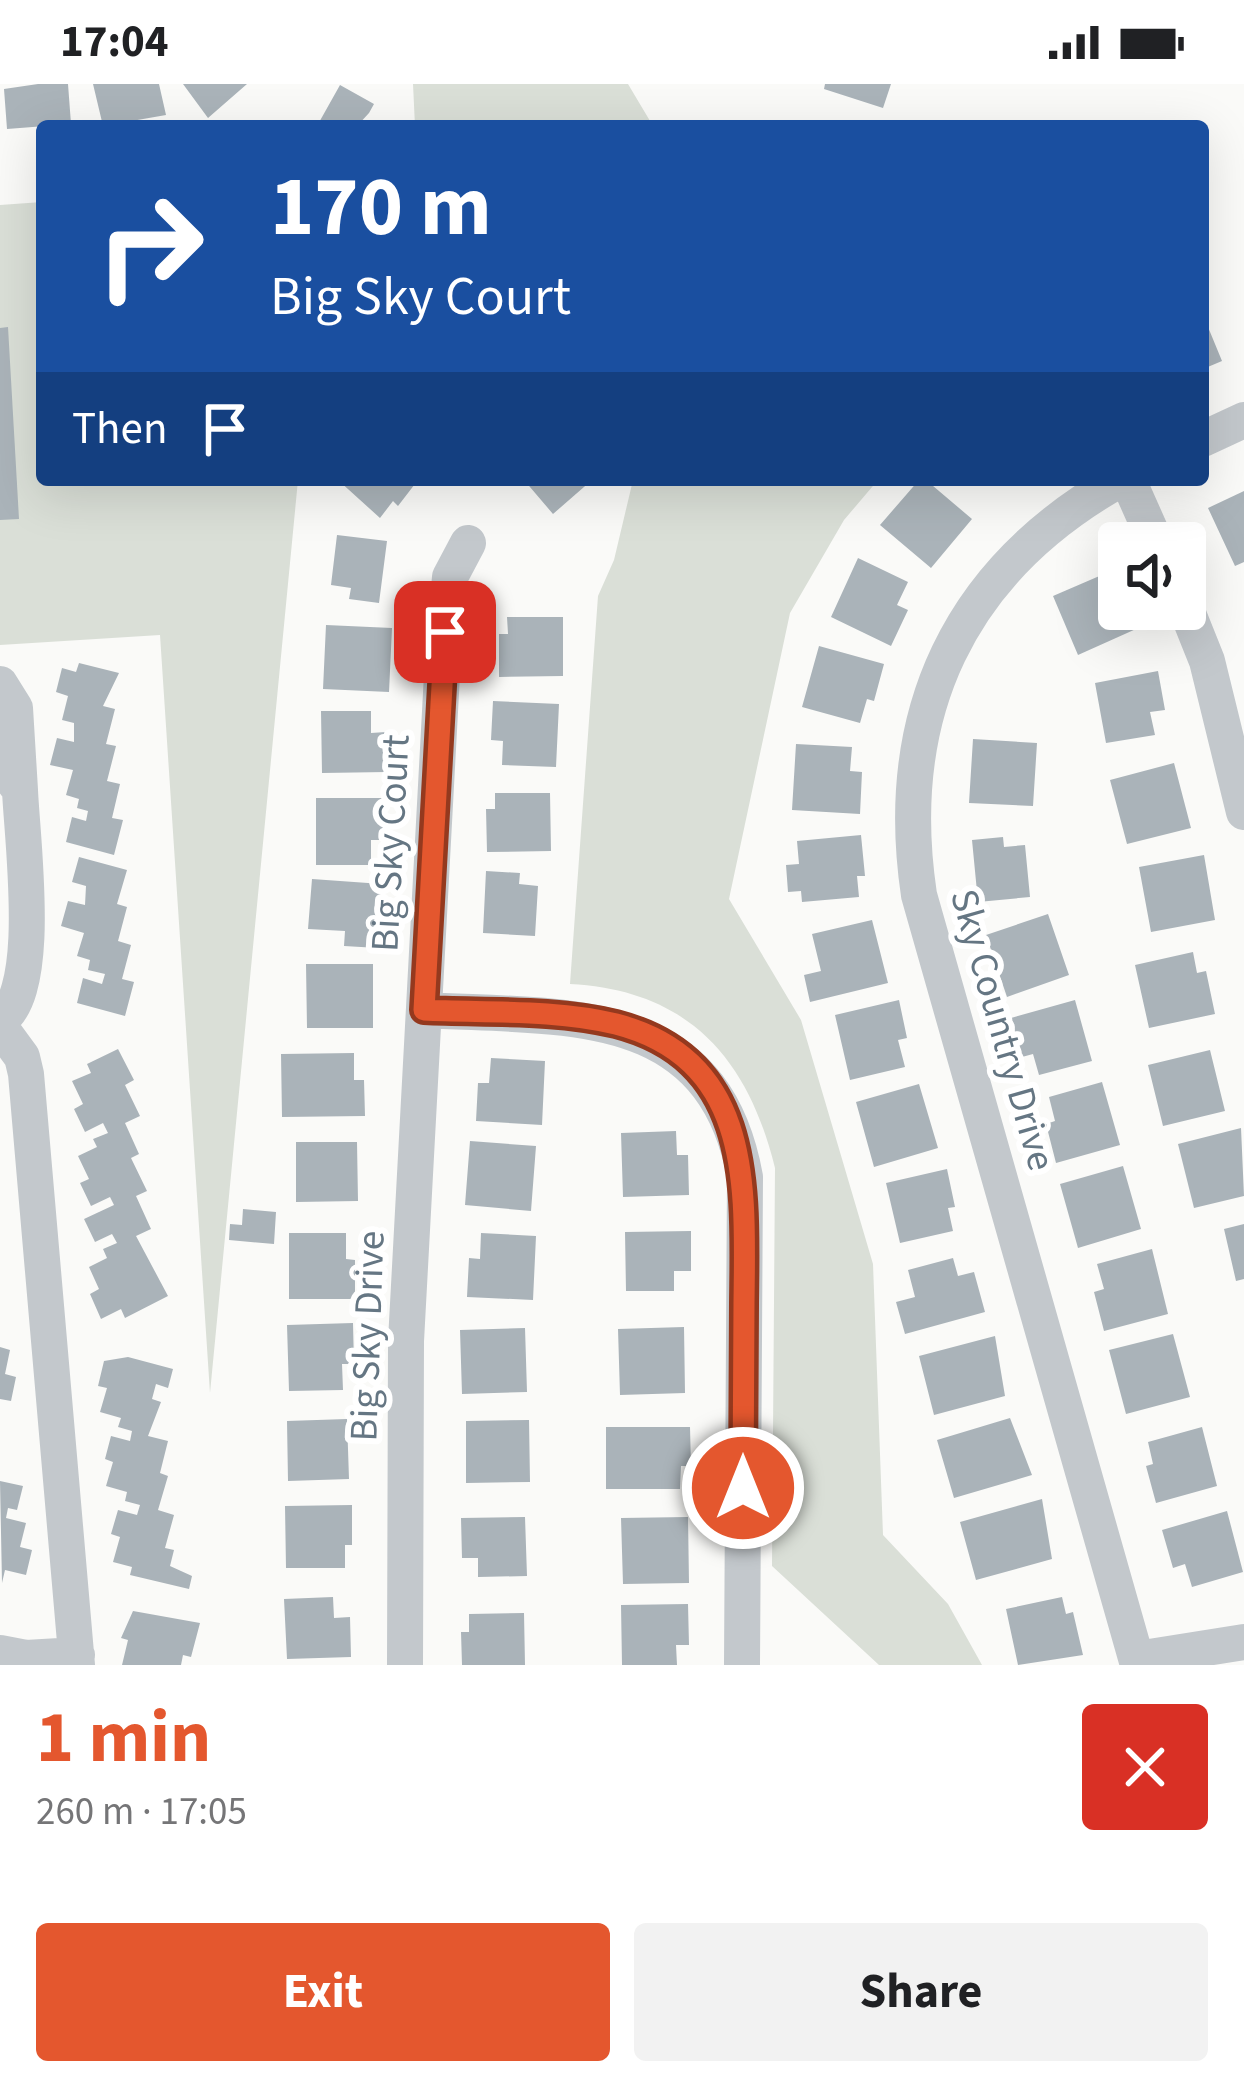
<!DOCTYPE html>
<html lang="en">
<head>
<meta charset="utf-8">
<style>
  :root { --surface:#fff; --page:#f2f2f2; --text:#202124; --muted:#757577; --accent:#e4572e }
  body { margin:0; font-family:"Source Sans 3",sans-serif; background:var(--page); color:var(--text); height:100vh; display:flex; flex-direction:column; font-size:45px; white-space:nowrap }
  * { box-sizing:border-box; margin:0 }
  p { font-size:39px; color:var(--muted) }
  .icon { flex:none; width:66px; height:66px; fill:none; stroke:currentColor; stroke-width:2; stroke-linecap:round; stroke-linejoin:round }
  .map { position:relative; height:1581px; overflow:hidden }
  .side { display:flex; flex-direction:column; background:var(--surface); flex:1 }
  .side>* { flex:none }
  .guide { position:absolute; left:36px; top:36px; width:1173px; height:366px; border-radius:12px; box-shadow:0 12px 48px #0002; background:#1a4fa0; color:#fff; overflow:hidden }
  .controls { position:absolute; left:1098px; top:438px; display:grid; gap:24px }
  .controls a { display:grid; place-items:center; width:108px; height:108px; border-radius:12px; background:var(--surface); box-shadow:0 12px 48px #0002; font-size:60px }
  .pin { position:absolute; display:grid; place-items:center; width:102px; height:102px; color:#fff; margin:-51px; border-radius:24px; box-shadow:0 6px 18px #0006 }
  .me { position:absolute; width:132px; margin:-66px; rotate:0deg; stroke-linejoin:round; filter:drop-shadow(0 0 9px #0008) }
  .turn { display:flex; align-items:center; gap:42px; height:252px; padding:0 36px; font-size:54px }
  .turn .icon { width:156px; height:156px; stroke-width:2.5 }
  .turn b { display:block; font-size:84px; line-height:102px }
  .then { display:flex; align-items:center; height:114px; padding:0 36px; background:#0003; gap:24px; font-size:45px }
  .round { display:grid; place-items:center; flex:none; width:126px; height:126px; border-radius:12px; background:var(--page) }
  .headline { display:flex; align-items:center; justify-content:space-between; height:204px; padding:0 36px }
  h1 { font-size:72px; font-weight:700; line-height:90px; color:var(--accent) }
  .button { display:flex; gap:24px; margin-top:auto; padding:24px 36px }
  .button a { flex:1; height:138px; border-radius:12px; background:var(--accent); color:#fff; font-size:48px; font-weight:700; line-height:138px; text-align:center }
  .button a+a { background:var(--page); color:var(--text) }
  .status { display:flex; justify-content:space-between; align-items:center; height:84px; padding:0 60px; background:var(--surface); direction:ltr }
  .status svg { height:33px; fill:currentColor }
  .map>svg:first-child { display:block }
  .green { fill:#dadfd7 }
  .building { fill:#aab3b9 }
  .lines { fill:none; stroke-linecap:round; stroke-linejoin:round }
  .minor { stroke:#c3c8cc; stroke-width:36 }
  .route-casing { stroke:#94391e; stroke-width:30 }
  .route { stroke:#e4572e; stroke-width:21 }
  .labels { text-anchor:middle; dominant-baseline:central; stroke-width:12; stroke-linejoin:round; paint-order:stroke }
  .street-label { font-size:39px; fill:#657683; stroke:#fff }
</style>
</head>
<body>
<div class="status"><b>17:04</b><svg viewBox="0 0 49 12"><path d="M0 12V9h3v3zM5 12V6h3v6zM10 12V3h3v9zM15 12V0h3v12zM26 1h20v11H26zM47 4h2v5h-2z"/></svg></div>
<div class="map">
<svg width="1244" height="1581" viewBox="0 0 1244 1581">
  <rect width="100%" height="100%" fill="#fafaf8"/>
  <!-- green -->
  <path class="green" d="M 413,0 L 628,0 L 653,42 L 415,42 Z
    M 42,118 L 42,396 L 298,396 L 210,1309 L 160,551 L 0,561 L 0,121 Z
    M 633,396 L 878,396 L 844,436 L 790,529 L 729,815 L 801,936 L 873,1180 L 883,1451 L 948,1520 L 982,1581 L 879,1581 L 772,1482 L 775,1084 C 748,974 688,906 570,900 L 598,512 L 614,476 Z"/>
  <!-- building -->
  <path class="building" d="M 38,0 L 68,0 L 71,40 L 7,45 L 4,5 Z
    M 93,0 L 159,0 L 166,31 L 103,42 Z
    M 183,0 L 247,0 L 208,34 Z
    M 825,0 L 891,0 L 883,24 L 824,5 Z
    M 340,1 L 374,20 L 369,29 L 357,42 L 317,42 Z
    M 8,243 L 19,435 L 0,436 L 0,244 Z
    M 1208,243 L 1222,277 L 1203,285 L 1203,245 Z
    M 338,396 L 418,396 L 398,422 L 393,417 L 380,434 Z
    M 524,396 L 592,396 L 553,430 Z
    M 919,396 L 926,396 L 972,435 L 931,484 L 880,441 Z
    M 1244,407 L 1244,478 L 1235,482 L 1208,424 Z
    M 337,451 L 387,457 L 379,519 L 349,515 L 351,504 L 331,501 Z
    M 858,474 L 908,498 L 897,521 L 908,526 L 891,562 L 831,533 Z
    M 1111,487 L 1119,525 L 1127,525 L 1136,545 L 1078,571 L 1053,512 Z
    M 507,533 L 563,533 L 563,592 L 499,593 L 499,550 L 508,550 Z
    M 326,541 L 392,544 L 389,608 L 323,605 Z
    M 819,562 L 884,580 L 874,617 L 867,615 L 860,639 L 802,623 Z
    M 79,579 L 119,589 L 103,622 L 115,625 L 106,660 L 116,662 L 107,697 L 120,700 L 112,734 L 123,736 L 114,771 L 66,758 L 72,733 L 86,737 L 88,727 L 77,724 L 79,715 L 66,711 L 73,686 L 50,681 L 57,654 L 74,658 L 74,639 L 62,636 L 68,612 L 56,608 L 62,584 L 76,588 Z
    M 1158,587 L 1165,626 L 1150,628 L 1155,651 L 1106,659 L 1095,599 Z
    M 493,617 L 559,620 L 556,683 L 502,681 L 503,657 L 491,656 Z
    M 321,627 L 371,627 L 371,649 L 386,648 L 387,688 L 322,689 Z
    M 973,655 L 1037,659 L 1033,722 L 969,719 Z
    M 796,660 L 852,663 L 850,687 L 862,688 L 860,730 L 792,726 Z
    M 1174,679 L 1191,744 L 1127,760 L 1110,696 Z
    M 495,709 L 550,709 L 551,767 L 487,768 L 486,725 L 495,725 Z
    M 316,714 L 383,714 L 383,756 L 371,756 L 371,781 L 316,781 Z
    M 861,751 L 865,792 L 857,792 L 859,813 L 802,818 L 801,807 L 788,808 L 786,781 L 799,780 L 797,757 Z
    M 1003,753 L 1004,763 L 1025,761 L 1030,813 L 978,818 L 972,756 Z
    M 1204,771 L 1215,836 L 1151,848 L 1139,783 Z
    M 79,773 L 127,786 L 117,820 L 127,823 L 118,857 L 131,861 L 122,895 L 134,898 L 125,932 L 77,919 L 83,894 L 102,900 L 105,890 L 88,886 L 90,876 L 77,872 L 84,849 L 61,842 L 68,817 L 85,821 L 86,802 L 72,798 Z
    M 486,787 L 520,789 L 519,800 L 538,802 L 535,852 L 483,849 Z
    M 312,795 L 382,800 L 378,864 L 344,862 L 345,847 L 308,845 Z
    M 1048,830 L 1069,891 L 1007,913 L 986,851 Z
    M 872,836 L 888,899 L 810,918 L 804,891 L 821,887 L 812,850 Z
    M 1193,868 L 1197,889 L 1206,887 L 1215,930 L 1149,944 L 1135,881 Z
    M 306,880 L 373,880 L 373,944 L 307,944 Z
    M 899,916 L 907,954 L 898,956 L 905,983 L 850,996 L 835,931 Z
    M 1075,916 L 1092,977 L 1039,991 L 1033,970 L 1022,973 L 1011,934 Z
    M 118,965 L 134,996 L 125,1001 L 140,1032 L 125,1039 L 139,1070 L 131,1074 L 147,1107 L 136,1112 L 151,1145 L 136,1152 L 168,1212 L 125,1234 L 121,1225 L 101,1235 L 90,1210 L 99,1205 L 89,1183 L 107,1174 L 103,1165 L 117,1159 L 112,1150 L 95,1158 L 84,1135 L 114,1121 L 110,1113 L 91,1122 L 80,1099 L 89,1095 L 78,1072 L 97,1063 L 93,1055 L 108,1049 L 103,1039 L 85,1048 L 74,1025 L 83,1020 L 72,997 L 91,989 L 87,980 Z
    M 1210,966 L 1225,1027 L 1163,1042 L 1148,981 Z
    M 354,969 L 354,996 L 364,996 L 365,1032 L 282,1033 L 281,970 Z
    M 491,974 L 545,977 L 542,1041 L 476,1037 L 478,999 L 489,999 Z
    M 1102,998 L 1120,1061 L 1056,1079 L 1046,1040 L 1055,1037 L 1049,1013 Z
    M 919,1000 L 938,1064 L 874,1083 L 856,1018 Z
    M 1241,1044 L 1244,1112 L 1194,1124 L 1178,1060 Z
    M 676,1047 L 677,1071 L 688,1071 L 689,1111 L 623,1113 L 621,1049 Z
    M 470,1057 L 536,1062 L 531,1127 L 465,1121 Z
    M 296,1058 L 357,1058 L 358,1117 L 296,1118 Z
    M 1123,1082 L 1141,1145 L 1078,1164 L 1060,1100 Z
    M 947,1085 L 955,1123 L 948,1124 L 953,1147 L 900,1159 L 886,1099 Z
    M 243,1125 L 276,1128 L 274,1160 L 229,1156 L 230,1140 L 242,1141 Z
    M 1244,1140 L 1244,1195 L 1236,1197 L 1224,1145 Z
    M 691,1147 L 691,1187 L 674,1187 L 674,1207 L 626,1207 L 625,1148 Z
    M 289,1149 L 346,1149 L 346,1175 L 355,1176 L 355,1215 L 289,1215 Z
    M 481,1149 L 536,1152 L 533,1216 L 467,1213 L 469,1174 L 480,1175 Z
    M 1152,1165 L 1168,1230 L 1104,1247 L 1094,1208 L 1104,1205 L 1097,1180 Z
    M 953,1174 L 958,1192 L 974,1188 L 985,1228 L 905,1250 L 896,1218 L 915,1213 L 908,1186 Z
    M 353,1239 L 354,1280 L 342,1280 L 343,1306 L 289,1307 L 287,1241 Z
    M 684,1243 L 685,1309 L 620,1311 L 618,1245 Z
    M 525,1244 L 527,1308 L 462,1310 L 460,1246 Z
    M 1173,1250 L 1190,1313 L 1126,1330 L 1109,1266 Z
    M 995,1252 L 1005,1312 L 934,1331 L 919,1272 Z
    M 0,1263 L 10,1266 L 5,1290 L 16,1293 L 11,1317 L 0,1315 Z
    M 128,1273 L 173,1285 L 168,1304 L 156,1300 L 152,1315 L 161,1318 L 148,1352 L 168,1357 L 160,1389 L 168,1392 L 158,1426 L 174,1431 L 165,1464 L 174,1466 L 170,1482 L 192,1492 L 189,1505 L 130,1491 L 132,1483 L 113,1478 L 120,1453 L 111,1450 L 118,1426 L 137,1431 L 140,1421 L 125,1417 L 127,1408 L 106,1402 L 113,1378 L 105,1375 L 111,1352 L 130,1357 L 132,1347 L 118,1343 L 121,1334 L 100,1328 L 107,1304 L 98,1302 L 104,1277 Z
    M 1010,1334 L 1032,1391 L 954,1414 L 937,1356 Z
    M 347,1335 L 349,1395 L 288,1397 L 287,1337 Z
    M 529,1336 L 530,1398 L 466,1399 L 466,1337 Z
    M 606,1343 L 690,1343 L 691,1382 L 681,1382 L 680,1405 L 606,1405 Z
    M 1202,1343 L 1217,1402 L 1156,1419 L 1146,1382 L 1153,1380 L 1148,1358 Z
    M 0,1397 L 23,1402 L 17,1426 L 8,1424 L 6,1434 L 26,1439 L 20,1463 L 32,1466 L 26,1491 L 5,1486 L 2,1499 Z
    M 1042,1415 L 1052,1475 L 976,1496 L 960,1438 Z
    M 352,1421 L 352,1461 L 345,1461 L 345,1484 L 286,1484 L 285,1422 Z
    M 1227,1427 L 1243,1488 L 1192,1503 L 1185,1480 L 1173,1484 L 1162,1446 Z
    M 525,1433 L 527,1492 L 478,1493 L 478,1474 L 462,1474 L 461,1434 Z
    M 688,1433 L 689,1499 L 623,1500 L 621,1434 Z
    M 333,1513 L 334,1534 L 350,1533 L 351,1573 L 287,1575 L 284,1515 Z
    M 1062,1513 L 1066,1530 L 1073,1528 L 1083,1571 L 1018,1581 L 1006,1525 Z
    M 688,1520 L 689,1561 L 676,1561 L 677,1581 L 622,1581 L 621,1521 Z
    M 133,1527 L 200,1539 L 191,1573 L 183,1571 L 181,1581 L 122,1581 L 128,1556 L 121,1554 Z
    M 524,1529 L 525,1581 L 462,1581 L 461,1548 L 469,1548 L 469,1530 Z"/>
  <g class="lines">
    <!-- minor -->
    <path class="minor" d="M 1203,355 L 1244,336
      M 1119,396 C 958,487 892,630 919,811 L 1138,1581
      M 1128,396 L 1156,459
      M 1185,522 L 1207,577 L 1244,728
      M 0,600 L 15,624 L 20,706 L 0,680
      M 424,926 C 565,934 713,917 745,1093 L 742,1581
      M 0,936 C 43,908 22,757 20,706
      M 0,943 L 22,973 L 26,990 L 77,1581
      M 0,1569 L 26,1574 L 77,1571
      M 1137,1575 L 1244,1558
      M 405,1581 L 406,1257 L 443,572 L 450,493 L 468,459"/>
  </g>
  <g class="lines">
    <!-- route casing -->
    <g class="route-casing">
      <path id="route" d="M 445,548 L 424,926 C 486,929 555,925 616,940 C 755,976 745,1107 744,1220 C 744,1281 743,1342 743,1404"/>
    </g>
    <!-- route -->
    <use href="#route" class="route"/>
  </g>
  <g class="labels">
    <!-- street labels -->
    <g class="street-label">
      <text transform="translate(391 759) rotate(-87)">Big Sky Court</text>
      <text transform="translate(1002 946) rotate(74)">Sky Country Drive</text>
      <text transform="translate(368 1252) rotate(-88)">Big Sky Drive</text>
    </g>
  </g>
</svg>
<div class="controls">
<a><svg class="icon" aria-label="sound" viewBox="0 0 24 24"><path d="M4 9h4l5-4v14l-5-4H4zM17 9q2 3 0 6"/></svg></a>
</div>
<div class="pin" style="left:445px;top:548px;background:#d93025"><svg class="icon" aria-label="arrive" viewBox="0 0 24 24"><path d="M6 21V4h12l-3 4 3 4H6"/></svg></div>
<svg class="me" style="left:743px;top:1404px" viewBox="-20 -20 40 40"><circle r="17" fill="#e4572e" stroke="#fff" stroke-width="3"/><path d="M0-11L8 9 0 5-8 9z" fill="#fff"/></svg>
<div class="guide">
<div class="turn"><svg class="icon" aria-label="right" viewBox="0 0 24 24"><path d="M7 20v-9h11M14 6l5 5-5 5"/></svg><div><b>170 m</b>Big Sky Court</div></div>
<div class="then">Then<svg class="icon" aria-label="arrive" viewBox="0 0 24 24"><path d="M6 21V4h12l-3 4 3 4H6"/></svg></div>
</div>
</div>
<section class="side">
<div class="headline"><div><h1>1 min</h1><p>260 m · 17:05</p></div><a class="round" style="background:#d93025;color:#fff"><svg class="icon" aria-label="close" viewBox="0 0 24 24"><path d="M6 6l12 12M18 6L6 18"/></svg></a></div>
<div class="button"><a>Exit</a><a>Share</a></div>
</section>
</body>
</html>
